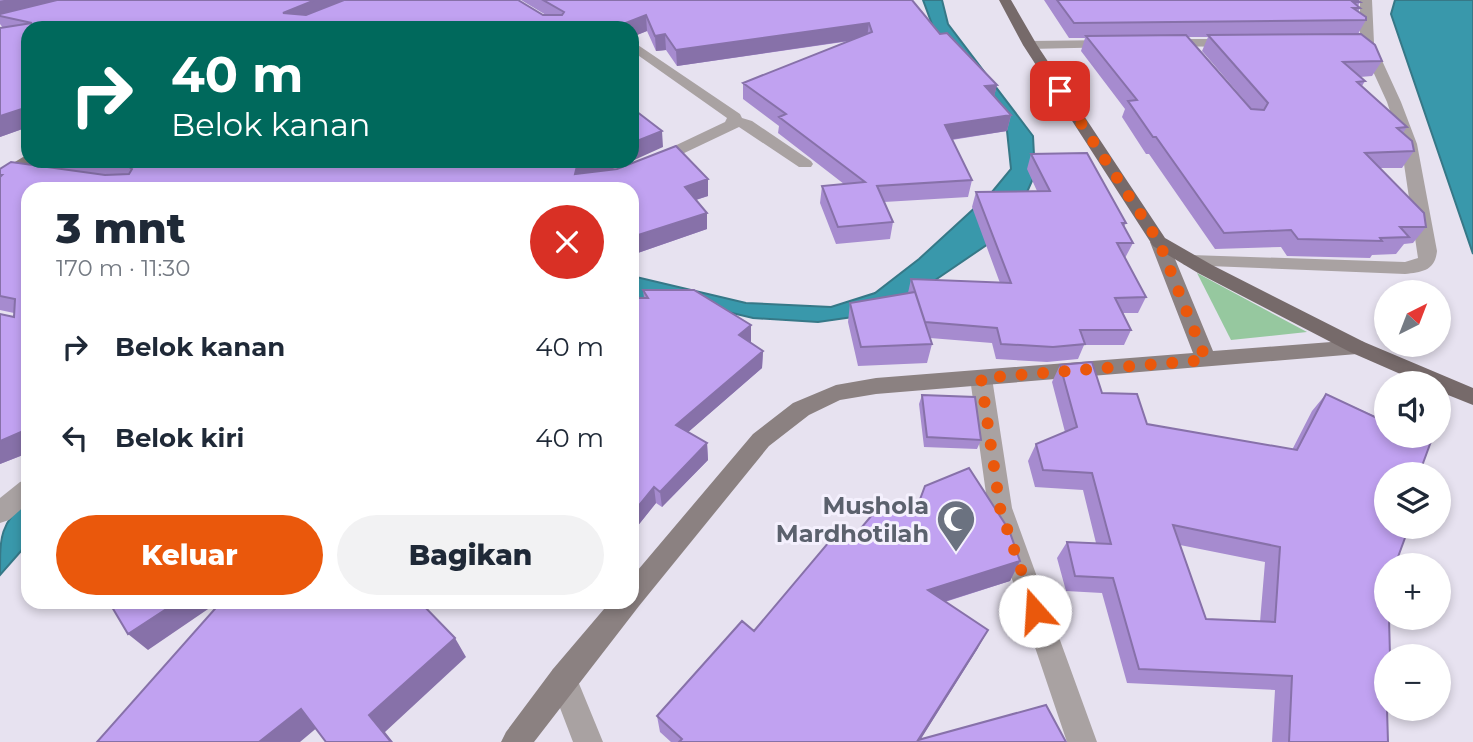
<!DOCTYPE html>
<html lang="id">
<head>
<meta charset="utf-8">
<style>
  :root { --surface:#fff; --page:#f2f2f3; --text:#1f2937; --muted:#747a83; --accent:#ea580c }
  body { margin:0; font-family:Montserrat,sans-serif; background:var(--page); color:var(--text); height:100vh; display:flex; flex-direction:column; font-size:26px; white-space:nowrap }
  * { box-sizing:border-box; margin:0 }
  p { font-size:23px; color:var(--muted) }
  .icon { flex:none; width:38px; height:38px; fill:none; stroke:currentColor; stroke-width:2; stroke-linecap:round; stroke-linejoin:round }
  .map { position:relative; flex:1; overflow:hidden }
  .panel { position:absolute; left:21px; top:182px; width:618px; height:427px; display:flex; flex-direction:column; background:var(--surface); border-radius:21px; box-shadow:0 4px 10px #0003 }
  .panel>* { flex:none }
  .banner { position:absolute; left:21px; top:21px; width:618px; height:147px; border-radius:21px; box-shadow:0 4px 10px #0003; background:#00695c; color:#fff; overflow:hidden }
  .needle { width:46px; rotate:42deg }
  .tools { position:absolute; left:1374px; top:280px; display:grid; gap:14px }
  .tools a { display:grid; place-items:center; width:77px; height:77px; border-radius:50%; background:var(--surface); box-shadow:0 4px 10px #0003; font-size:35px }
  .pin { position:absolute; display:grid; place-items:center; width:60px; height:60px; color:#fff; margin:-30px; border-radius:14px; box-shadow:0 4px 10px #0006 }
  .me { position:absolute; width:77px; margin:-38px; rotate:341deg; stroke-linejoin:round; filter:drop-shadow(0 0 5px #0008) }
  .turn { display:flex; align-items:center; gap:24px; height:147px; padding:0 35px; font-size:32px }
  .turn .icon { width:91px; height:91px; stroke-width:2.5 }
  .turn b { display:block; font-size:49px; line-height:60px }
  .round { display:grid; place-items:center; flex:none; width:74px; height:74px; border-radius:37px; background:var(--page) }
  .overview { display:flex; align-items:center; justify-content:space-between; height:119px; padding:0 35px }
  h1 { font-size:42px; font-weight:800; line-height:52px }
  .action { display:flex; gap:14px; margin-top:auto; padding:14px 35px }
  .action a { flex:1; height:80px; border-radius:42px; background:var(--accent); color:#fff; font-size:28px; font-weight:800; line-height:80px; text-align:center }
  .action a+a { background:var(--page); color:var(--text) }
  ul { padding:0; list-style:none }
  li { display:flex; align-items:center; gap:21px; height:91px; padding:0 35px }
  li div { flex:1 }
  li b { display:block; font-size:26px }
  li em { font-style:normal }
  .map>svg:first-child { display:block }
  .green { fill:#96c89f }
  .water { fill:#3998ab; stroke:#367887; stroke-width:2 }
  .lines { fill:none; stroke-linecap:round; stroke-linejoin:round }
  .street { fill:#a9a2a2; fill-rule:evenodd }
  .secondary { fill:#8b8181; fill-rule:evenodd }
  .primary { fill:#766a6a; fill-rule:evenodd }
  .wall { fill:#a68bcf; fill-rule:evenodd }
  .shaded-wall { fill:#8771a9 }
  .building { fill:#c1a2f1; stroke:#8771a9; stroke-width:2; fill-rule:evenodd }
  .route { stroke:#ea580c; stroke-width:12; stroke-dasharray:0 21.6 }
  .labels { text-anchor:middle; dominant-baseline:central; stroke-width:6; stroke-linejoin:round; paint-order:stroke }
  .worship-label { font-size:24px; font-weight:bold; fill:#5b616d; stroke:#f4f0fd; text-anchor:end }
</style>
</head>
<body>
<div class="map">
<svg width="1473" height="742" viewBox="0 0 1473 742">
  <rect width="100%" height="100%" fill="#e7e2f0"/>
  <!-- green -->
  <path class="green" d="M 1197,273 L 1307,332 L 1231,340 Z"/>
  <!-- water -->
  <path class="water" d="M 923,0 L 942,0 L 948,24 L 1033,136 L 1035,174 L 1024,199 L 991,242 L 903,302 L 881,313 L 818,322 L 753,318 L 690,303 L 632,301 L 632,276 L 746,303 L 831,307 L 875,293 L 919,259 L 992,192 L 1011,169 L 1007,131 L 971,77 L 936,35 Z
    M 1395,0 L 1473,0 L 1473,254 L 1391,14 Z
    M 28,497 L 28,543 L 0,575 C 0,533 0,527 28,497 Z"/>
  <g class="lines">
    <!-- street -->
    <path class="street" d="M 1360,0 L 1372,0 L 1374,43 L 1401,102 L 1417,144 L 1437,251 C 1435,271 1422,272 1405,274 L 1184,265 L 1182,261 L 1184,257 L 1191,255 L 1405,262 L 1418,258 L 1401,144 L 1387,102 L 1360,43 Z
      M 1166,39 L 1232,39 L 1239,43 L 1232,47 L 1161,46 L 1161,40 Z
      M 1113,40 L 1118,41 L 1118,47 L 1030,49 L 1023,45 L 1030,41 Z
      M 632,41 L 740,114 L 742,118 L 752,121 L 811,161 L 813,164 L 811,167 L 799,167 L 739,127 L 659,165 L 647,165 L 645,162 L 647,159 L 725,122 L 727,118 L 632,51 Z
      M 981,370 L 988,372 L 992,378 L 1012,508 L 1097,742 L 1067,742 L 988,508 L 970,378 L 974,372 Z
      M 28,479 L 28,503 L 9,520 L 0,523 L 0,498 L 20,482 Z
      M 563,665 L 573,669 L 603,742 L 573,742 L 549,679 L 553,669 Z"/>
    <!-- secondary -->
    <path class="secondary" d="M 28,154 L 28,161 L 34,162 L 0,183 L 0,171 Z
      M 1159,236 L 1168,242 L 1213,351 L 1357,340 L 1364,342 L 1367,347 L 1364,352 L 1357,354 L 876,394 L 840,400 L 809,415 L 769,446 L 639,606 L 534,742 L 501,742 L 506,732 L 553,669 L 610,602 L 632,602 L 632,577 L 753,434 L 793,403 L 836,385 L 876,378 L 1193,353 L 1150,242 Z"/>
    <!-- primary -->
    <path class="primary" d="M 999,0 L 1011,0 L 1037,45 L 1165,238 L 1212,265 L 1364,342 L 1473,388 L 1473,405 L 1438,391 L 1438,383 L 1421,383 L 1350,352 L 1198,273 L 1153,246 L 1023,45 Z"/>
  </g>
  <!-- wall -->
  <path class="wall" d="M 0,0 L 546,15 L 521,0 L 912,0 L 940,34 L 997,85 L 994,96 L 1011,115 L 1007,131 L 952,140 L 972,180 L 968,197 L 884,202 L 893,222 L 890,239 L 836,244 L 820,203 L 822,186 L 844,184 L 778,133 L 779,126 L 743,99 L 743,83 L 850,41 L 677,66 L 666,50 L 656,51 L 647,31 L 632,37 L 632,28 L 28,28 L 28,127 L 0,137 L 3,28 L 0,24 Z
    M 1044,0 L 1357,0 L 1360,2 L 1358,6 L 1360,8 L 1358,12 L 1366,20 L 1358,34 L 1382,61 L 1372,76 L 1360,77 L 1365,81 L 1362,86 L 1407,127 L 1403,133 L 1414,151 L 1402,168 L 1380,168 L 1426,227 L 1413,243 L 1404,244 L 1396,254 L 1372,255 L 1370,258 L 1287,256 L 1281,247 L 1215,249 L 1149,154 L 1146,154 L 1122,117 L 1125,109 L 1081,51 L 1085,38 L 1069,38 ZM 1188,37 L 1208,37 L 1202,51 L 1252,109 Z
    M 1031,154 L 1126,223 L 1124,227 L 1133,243 L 1125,258 L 1146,297 L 1138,313 L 1123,313 L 1131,330 L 1124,345 L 1084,345 L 1078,359 L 1047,362 L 996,359 L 992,343 L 930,338 L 932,344 L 927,363 L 858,366 L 848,322 L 850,303 L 908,293 L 911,279 L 1000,283 L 972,207 L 976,192 L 1037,191 L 1027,169 Z
    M 36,161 L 631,161 L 610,170 L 708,179 L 708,196 L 696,200 L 707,229 L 632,255 L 632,189 L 28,189 L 28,453 L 0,464 L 0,314 L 14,317 L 14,313 L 0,310 L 0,169 L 39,166 Z
    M 643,290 L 751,325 L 751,342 L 750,343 L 763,351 L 762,368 L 688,432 L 707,443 L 708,460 L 662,507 L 656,503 L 632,533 L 632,298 L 644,298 Z
    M 1060,365 L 1147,424 L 1292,450 L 1312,411 L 1326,394 L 1377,417 L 1384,410 L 1386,656 L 1388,742 L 1272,742 L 1275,690 L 1127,683 L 1102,593 L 1066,591 L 1057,558 L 1067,542 L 1096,543 L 1083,490 L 1035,487 L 1028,461 L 1036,444 L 1065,432 L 1052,382 ZM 1180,545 L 1265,562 L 1260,622 L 1206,619 Z
    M 922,395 L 981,440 L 977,449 L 924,447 L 919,404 Z
    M 884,513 L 1020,561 L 1010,581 L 945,602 L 978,648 L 920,740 L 1066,742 L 671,742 L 660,732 L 657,716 L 754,631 L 852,539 Z"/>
  <!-- shaded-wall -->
  <path class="shaded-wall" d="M 4,0 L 79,0 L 0,16 L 0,1 Z
    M 315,0 L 355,0 L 291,28 L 283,13 Z
    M 646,15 L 647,31 L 632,37 L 632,28 L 613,28 Z
    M 869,23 L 867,38 L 677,66 L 676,50 Z
    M 665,34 L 666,50 L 656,51 L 655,36 Z
    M 997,85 L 993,101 L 985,86 Z
    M 28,107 L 28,127 L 0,137 L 0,116 Z
    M 1011,115 L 1007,131 L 941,141 L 945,125 Z
    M 662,131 L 663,147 L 632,161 L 632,143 Z
    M 589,161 L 631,161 L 580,183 L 575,174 L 577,166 Z
    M 708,179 L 708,196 L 686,203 L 685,187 Z
    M 707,213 L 707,229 L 632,255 L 632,237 Z
    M 751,325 L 751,342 L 739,352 L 739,335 Z
    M 763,351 L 762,368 L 678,441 L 676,425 Z
    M 28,429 L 28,453 L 0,464 L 0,441 Z
    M 707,443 L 708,460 L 662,507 L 660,492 Z
    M 654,487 L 656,503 L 632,533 L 632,514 Z
    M 1020,561 L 1010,581 L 921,609 L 928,590 Z
    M 177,602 L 212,602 L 214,605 L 148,650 L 128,634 Z
    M 988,630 L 978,648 L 919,742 L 917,742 Z
    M 455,638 L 466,657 L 385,732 L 393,742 L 391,742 L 369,715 Z
    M 301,709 L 319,726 L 300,742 L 259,742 Z"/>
  <!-- building -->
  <path class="building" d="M 57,0 L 315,0 L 283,13 L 306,15 L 344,0 L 518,0 L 543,15 L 562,15 L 564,12 L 543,0 L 912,0 L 940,34 L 947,33 L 997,85 L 985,86 L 1011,115 L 945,125 L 972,180 L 877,186 L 893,222 L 838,227 L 822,186 L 865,182 L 779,117 L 786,114 L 743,83 L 872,32 L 869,23 L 676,50 L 665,34 L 655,36 L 646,15 L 613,28 L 28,28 L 28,107 L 0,116 L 0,28 L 32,23 L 0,16 L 0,14 Z
    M 1057,0 L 1357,0 L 1360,2 L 1353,2 L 1360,8 L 1353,8 L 1366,17 L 1366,20 L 1074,23 Z
    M 1361,34 L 1375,45 L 1382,61 L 1343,62 L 1365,81 L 1357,82 L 1407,127 L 1397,128 L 1412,141 L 1414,151 L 1365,153 L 1424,213 L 1426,227 L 1400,227 L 1409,237 L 1380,238 L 1382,241 L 1298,239 L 1291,230 L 1224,233 L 1156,137 L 1153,137 L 1128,101 L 1137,100 L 1086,36 L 1186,35 L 1251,109 L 1264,110 L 1268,103 L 1208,35 Z
    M 632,108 L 662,131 L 632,143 Z
    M 676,146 L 708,179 L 685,187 L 707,213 L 632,237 L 632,189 L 28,189 L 28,429 L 0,441 L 0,314 L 14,317 L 15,299 L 0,296 L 0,177 L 2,175 L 0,175 L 0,169 L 11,162 L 105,175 L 129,174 L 132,169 L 122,162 L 116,161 L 589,161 L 577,166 L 575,174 L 617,169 Z
    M 1087,153 L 1126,223 L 1122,223 L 1133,243 L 1117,243 L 1146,297 L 1115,298 L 1131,330 L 1080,330 L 1085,344 L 1053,347 L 1001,344 L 997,328 L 925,322 L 911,279 L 1011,283 L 976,192 L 1050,191 L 1031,154 Z
    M 643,290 L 694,290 L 751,325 L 739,335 L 763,351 L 676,425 L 707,443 L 660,492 L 654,487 L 632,514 L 632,298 L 648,298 Z
    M 915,292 L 932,344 L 861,347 L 850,303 Z
    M 1092,362 L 1102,393 L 1137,394 L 1147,424 L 1297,450 L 1326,394 L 1379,419 L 1384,410 L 1386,411 L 1386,436 L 1433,436 L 1419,474 L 1386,474 L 1386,527 L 1409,527 L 1395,565 L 1386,565 L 1386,618 L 1389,618 L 1390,656 L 1386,656 L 1386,709 L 1387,709 L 1388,742 L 1289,742 L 1292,676 L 1139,669 L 1113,578 L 1075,576 L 1067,542 L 1111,544 L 1092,473 L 1043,470 L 1036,444 L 1077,427 L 1060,365 ZM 1173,525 L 1280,547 L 1275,622 L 1206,619 Z
    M 922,395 L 975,397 L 981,440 L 927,437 Z
    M 969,468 L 1009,530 L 1020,561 L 928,590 L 988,630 L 918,740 L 1046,705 L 1066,742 L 679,742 L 682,739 L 657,716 L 742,621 L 754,631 L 839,530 L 852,539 L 877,509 L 884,513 L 919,502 L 925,486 Z
    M 109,602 L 177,602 L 128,634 Z
    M 221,602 L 420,602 L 455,638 L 369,715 L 391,742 L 326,742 L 301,709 L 259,742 L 97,742 Z"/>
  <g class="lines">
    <!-- route -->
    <path class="route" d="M 1035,611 L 1000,508 L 981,378 L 1206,360 L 1159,242 L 1060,91"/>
  </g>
  <!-- icons -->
  <defs>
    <g id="mosque-pin" transform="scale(2.0125)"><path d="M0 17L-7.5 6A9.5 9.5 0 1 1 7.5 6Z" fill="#6b7280" stroke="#f4f0fd"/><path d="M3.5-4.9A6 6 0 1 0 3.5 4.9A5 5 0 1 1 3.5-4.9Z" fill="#fff"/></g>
  </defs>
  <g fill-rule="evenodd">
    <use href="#mosque-pin" x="956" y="519"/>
  </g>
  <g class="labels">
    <!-- worship labels -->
    <g class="worship-label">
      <text x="929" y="505">Mushola<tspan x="929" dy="28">Mardhotilah</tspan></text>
    </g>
  </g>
</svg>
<div class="tools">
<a><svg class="needle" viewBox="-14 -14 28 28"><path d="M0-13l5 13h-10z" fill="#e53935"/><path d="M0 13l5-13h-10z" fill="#747a83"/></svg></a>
<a><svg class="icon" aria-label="sound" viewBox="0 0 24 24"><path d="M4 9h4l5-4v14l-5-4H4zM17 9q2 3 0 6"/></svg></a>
<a><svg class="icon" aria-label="layers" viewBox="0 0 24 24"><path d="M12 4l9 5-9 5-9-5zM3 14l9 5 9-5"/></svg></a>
<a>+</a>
<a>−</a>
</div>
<div class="pin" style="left:1060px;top:91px;background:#d93025"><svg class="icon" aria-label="arrive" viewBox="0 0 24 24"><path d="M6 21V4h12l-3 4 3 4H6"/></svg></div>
<svg class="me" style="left:1035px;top:611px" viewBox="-20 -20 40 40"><circle r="19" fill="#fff"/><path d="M0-13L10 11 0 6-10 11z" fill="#ea580c"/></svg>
<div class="banner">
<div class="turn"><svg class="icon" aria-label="right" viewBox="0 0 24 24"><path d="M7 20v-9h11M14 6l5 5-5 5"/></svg><div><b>40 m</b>Belok kanan</div></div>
</div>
<section class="panel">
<div class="overview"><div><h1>3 mnt</h1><p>170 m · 11:30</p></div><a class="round" style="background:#d93025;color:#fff"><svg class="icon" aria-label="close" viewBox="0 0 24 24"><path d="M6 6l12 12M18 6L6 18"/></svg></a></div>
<ul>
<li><svg class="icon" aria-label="right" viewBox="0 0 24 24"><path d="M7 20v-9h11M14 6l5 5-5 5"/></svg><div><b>Belok kanan</b></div><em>40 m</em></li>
<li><svg class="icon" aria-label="left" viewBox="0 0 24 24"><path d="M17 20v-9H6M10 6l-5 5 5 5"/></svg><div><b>Belok kiri</b></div><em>40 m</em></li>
</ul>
<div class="action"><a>Keluar</a><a>Bagikan</a></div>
</section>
</div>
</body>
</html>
